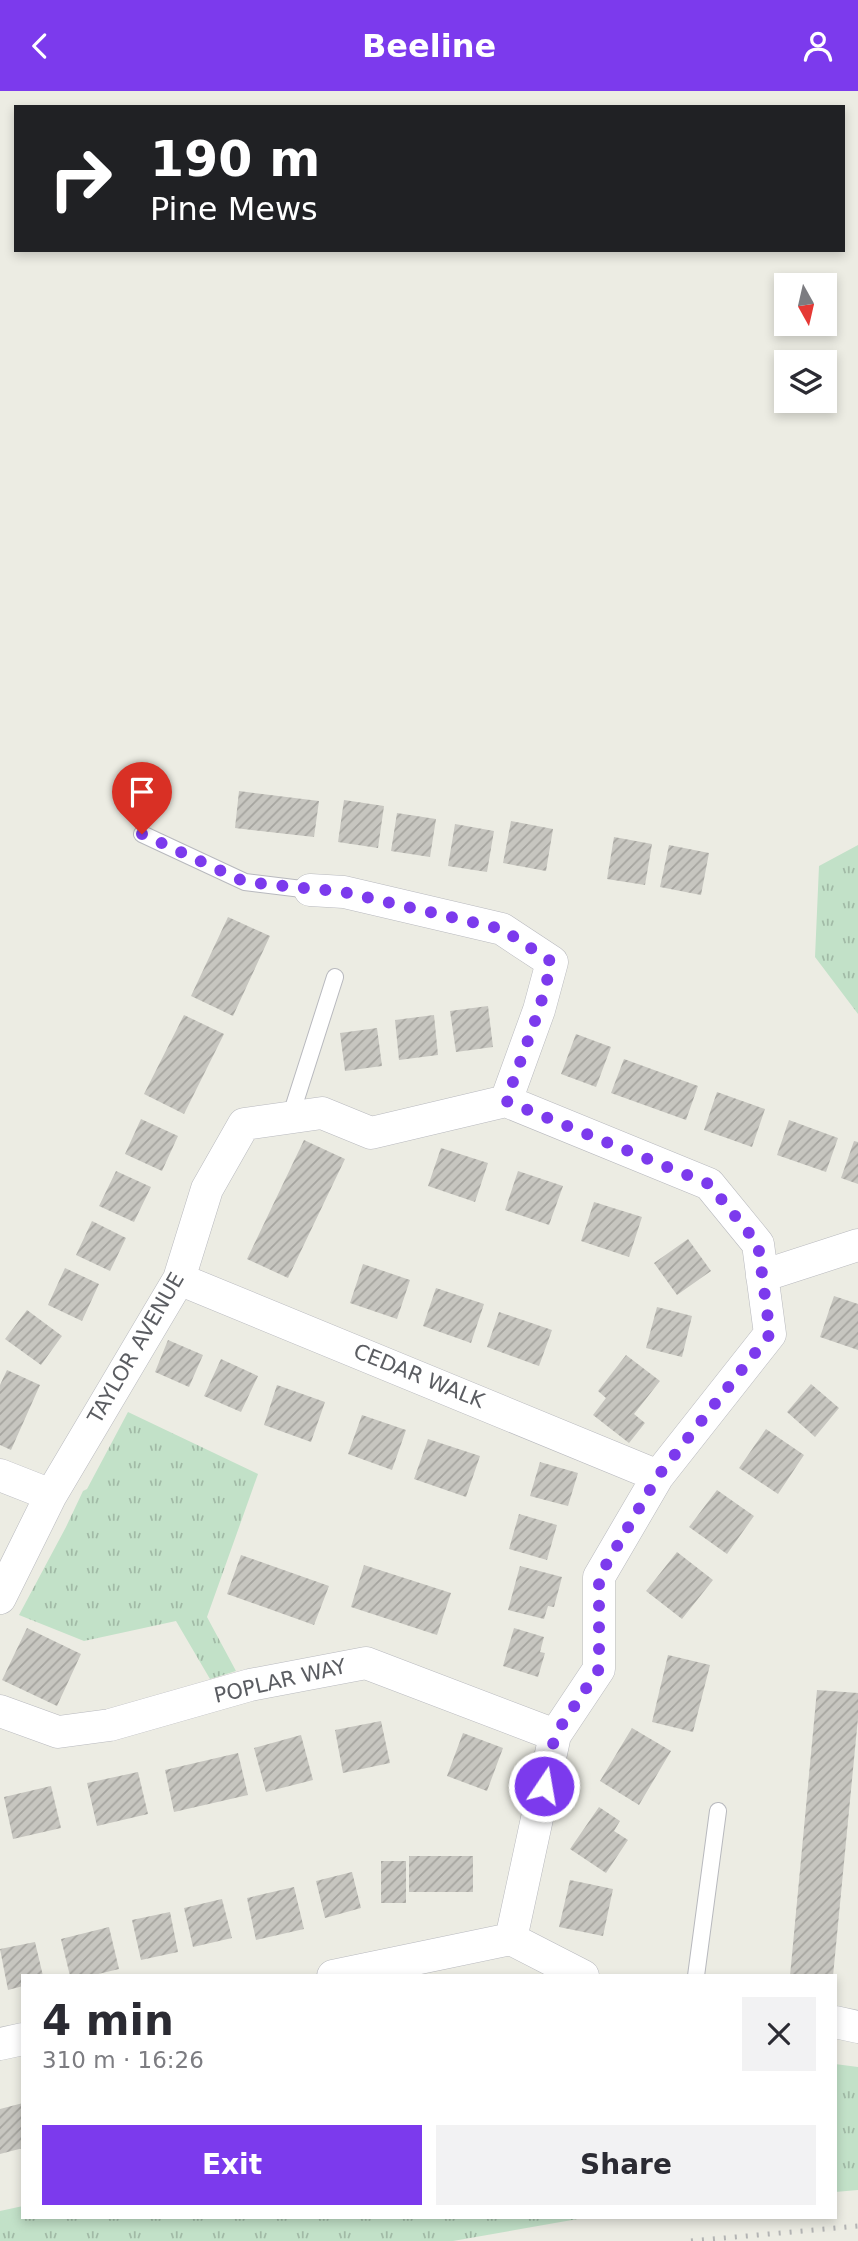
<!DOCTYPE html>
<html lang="en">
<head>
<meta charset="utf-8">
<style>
  :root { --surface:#fff; --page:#f2f2f3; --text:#2b2b33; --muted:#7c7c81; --accent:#7c3aed }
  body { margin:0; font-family:"DejaVu Sans",sans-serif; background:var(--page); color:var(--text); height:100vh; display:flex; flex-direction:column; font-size:26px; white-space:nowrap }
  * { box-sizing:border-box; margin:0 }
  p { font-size:23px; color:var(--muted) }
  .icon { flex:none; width:38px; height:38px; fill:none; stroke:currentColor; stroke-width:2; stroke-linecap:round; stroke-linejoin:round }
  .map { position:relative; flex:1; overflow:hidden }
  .panel { position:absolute; left:21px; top:1883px; width:816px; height:245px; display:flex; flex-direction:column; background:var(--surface); border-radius:0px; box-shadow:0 4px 10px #0003 }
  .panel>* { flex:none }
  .banner { position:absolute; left:14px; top:14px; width:831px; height:147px; border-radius:0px; box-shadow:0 4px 10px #0003; background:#202124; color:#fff; overflow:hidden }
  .needle { width:46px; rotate:172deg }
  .buttons { position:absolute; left:774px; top:182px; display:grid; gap:14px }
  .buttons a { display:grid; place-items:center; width:63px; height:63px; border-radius:0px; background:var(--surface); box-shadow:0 4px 10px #0003; font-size:35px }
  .pin { position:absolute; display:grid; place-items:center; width:60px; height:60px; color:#fff; margin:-72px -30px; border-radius:50% 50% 50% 0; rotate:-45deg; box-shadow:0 0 7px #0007 }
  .pin .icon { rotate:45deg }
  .me { position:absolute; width:77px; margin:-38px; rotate:12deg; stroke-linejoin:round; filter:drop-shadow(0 0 5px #0008) }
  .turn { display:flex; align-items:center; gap:24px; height:147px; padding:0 21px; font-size:32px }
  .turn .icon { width:91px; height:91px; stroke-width:2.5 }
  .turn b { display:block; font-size:49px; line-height:60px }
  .round { display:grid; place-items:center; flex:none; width:74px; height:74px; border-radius:0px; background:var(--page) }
  .overview { display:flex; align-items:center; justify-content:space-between; height:119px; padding:0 21px }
  h1 { font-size:42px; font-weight:700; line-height:52px }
  .action { display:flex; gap:14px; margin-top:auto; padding:14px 21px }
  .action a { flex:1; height:80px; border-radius:0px; background:var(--accent); color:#fff; font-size:28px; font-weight:700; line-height:80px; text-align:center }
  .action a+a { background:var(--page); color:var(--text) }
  header { display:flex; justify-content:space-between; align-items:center; height:91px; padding:0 21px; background:var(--accent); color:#fff; font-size:32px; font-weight:700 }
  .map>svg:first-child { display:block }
  .grass { fill:url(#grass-tufts) }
  .building { fill:url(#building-hatch) }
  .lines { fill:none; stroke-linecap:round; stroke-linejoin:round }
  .service-casing { stroke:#b8b9be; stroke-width:18 }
  .minor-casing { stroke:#b8b9be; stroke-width:33 }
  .service { stroke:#fff; stroke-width:16 }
  .minor { stroke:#fff; stroke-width:32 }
  .rail { stroke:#b3b4b4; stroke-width:5; stroke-dasharray:2 9; stroke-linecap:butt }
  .route { stroke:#7c3aed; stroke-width:12; stroke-dasharray:0 21.6 }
  .labels { text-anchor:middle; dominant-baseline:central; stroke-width:5; stroke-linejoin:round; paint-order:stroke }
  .street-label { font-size:21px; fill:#5b5d62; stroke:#fff }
</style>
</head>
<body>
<header><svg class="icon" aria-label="back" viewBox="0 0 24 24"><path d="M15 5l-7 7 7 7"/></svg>Beeline<svg class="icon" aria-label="person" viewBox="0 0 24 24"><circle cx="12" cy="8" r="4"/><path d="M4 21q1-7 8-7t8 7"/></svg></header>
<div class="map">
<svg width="858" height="2150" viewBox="0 0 858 2150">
  <defs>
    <pattern id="grass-tufts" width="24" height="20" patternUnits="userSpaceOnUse" patternTransform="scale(1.75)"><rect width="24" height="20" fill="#c2e1c8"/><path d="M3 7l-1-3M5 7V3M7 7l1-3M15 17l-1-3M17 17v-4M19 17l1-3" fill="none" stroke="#a1baa6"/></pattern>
    <pattern id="building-hatch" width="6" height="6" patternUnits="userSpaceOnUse" patternTransform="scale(1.75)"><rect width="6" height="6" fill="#c7c6c0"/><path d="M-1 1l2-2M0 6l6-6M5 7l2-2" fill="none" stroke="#a5a49f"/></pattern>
  </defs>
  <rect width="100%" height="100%" fill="#ecece3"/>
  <!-- grass -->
  <path class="grass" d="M 858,754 L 858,923 L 815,866 L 819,775 Z
    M 128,1321 L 258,1383 L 207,1526 L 236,1580 L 210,1588 L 176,1530 L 84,1550 L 19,1524 L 66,1436 L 83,1400 L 87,1398 Z
    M 835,1973 L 858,1976 L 858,2099 L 835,2101 Z
    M 23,2115 L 23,2126 L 589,2126 L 453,2150 L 0,2150 L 0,2120 Z"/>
  <!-- building -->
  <path class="building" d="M 239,700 L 319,710 L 314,746 L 235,737 Z
    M 344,709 L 384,715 L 378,757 L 338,751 Z
    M 397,722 L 436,728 L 430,766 L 391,760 Z
    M 511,730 L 553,738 L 546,780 L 503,772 Z
    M 455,733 L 494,740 L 487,781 L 448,775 Z
    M 614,746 L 652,753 L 645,794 L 607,788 Z
    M 669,754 L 709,762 L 701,804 L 660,796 Z
    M 228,826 L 270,845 L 233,925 L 191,905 Z
    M 488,915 L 493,956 L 456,961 L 450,920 Z
    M 184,924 L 224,943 L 184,1023 L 144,1003 Z
    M 434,924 L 438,964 L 399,969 L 395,929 Z
    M 377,937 L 382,975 L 345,980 L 340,942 Z
    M 576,943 L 611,956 L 596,996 L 561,983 Z
    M 624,968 L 698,995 L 686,1029 L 611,1002 Z
    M 717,1001 L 765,1018 L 752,1056 L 704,1039 Z
    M 141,1028 L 178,1045 L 162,1080 L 125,1063 Z
    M 789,1029 L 838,1047 L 826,1081 L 777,1064 Z
    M 304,1049 L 345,1068 L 288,1187 L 247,1168 Z
    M 854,1050 L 858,1051 L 858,1093 L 841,1087 Z
    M 441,1057 L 488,1072 L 475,1111 L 428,1095 Z
    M 116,1080 L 151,1096 L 134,1131 L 99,1115 Z
    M 518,1080 L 563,1095 L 549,1134 L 505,1119 Z
    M 594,1111 L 642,1126 L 629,1166 L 581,1150 Z
    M 92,1130 L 126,1147 L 110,1180 L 76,1164 Z
    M 688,1148 L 711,1180 L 677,1204 L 654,1172 Z
    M 363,1173 L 410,1189 L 397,1228 L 350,1212 Z
    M 65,1177 L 99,1193 L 82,1230 L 48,1214 Z
    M 436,1197 L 484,1213 L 471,1252 L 423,1235 Z
    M 834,1205 L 858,1213 L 858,1259 L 820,1246 Z
    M 657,1216 L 692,1225 L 682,1266 L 646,1257 Z
    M 27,1219 L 62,1245 L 41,1274 L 5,1248 Z
    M 499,1221 L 552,1239 L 539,1275 L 487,1256 Z
    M 168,1249 L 203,1264 L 189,1296 L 155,1281 Z
    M 626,1264 L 660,1290 L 634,1323 L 645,1332 L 629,1352 L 593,1324 L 606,1307 L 598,1300 Z
    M 221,1268 L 258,1285 L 241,1321 L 204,1305 Z
    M 7,1279 L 40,1294 L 11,1359 L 0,1354 L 0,1294 Z
    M 811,1293 L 839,1317 L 815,1346 L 787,1321 Z
    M 277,1294 L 325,1311 L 311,1351 L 264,1334 Z
    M 362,1324 L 406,1339 L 392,1379 L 348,1363 Z
    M 766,1338 L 804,1364 L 778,1403 L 739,1377 Z
    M 428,1348 L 480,1365 L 466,1406 L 414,1388 Z
    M 540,1371 L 578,1382 L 568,1415 L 530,1405 Z
    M 717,1399 L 754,1425 L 727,1463 L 689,1436 Z
    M 519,1423 L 557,1434 L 547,1469 L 509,1458 Z
    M 677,1461 L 713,1489 L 682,1528 L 646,1500 Z
    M 241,1464 L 329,1495 L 314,1534 L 227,1503 Z
    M 364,1474 L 451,1502 L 437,1544 L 351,1516 Z
    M 520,1475 L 562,1486 L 554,1516 L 548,1515 L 544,1528 L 508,1519 Z
    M 27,1537 L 81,1563 L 57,1615 L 2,1589 Z
    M 514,1537 L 544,1546 L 540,1561 L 545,1562 L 538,1586 L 503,1575 Z
    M 668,1564 L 710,1574 L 693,1641 L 652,1631 Z
    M 817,1599 L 858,1602 L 858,1627 L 833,1885 L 790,1885 Z
    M 381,1630 L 390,1672 L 343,1682 L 335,1639 Z
    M 632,1637 L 671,1660 L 639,1714 L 600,1690 Z
    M 463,1642 L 503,1657 L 487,1700 L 447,1685 Z
    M 301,1644 L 313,1689 L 266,1701 L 254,1657 Z
    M 238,1662 L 248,1704 L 174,1721 L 165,1679 Z
    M 138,1681 L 148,1723 L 97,1735 L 87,1692 Z
    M 51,1695 L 61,1737 L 13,1748 L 4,1706 Z
    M 599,1716 L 620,1730 L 614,1740 L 628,1749 L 606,1782 L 570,1758 Z
    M 409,1765 L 473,1765 L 473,1801 L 409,1801 Z
    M 381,1770 L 406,1770 L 406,1812 L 381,1812 Z
    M 352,1781 L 361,1817 L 325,1827 L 316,1790 Z
    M 570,1789 L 613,1798 L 603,1845 L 559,1836 Z
    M 294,1796 L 304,1838 L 256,1849 L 247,1807 Z
    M 222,1808 L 232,1847 L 193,1856 L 184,1817 Z
    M 170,1821 L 178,1861 L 141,1869 L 132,1829 Z
    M 109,1836 L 119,1878 L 90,1885 L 70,1885 L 61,1848 Z
    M 35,1851 L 43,1885 L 23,1885 L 23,1895 L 8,1899 L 0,1858 Z
    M 23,2012 L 23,2057 L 0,2063 L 0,2018 Z"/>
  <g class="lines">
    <!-- service casing -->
    <g class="service-casing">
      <path id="service" d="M 142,743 L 245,791 L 310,799
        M 290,1027 L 335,886
        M 696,1885 L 718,1720"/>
    </g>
    <!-- minor casing -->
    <g class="minor-casing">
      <path id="minor" d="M 310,799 L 344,801 L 502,838 L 552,871 L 539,919 L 506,1010
        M 762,1185 L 858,1154
        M 179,1188 L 658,1385
        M 0,1384 L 51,1404
        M 0,1507 L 51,1404 L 179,1188 L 207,1098 L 244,1033 L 322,1022 L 371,1042 L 506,1010 L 709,1093 L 758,1153 L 770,1243 L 658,1385 L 599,1486 L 599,1578 L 555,1644 L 511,1848
        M 0,1620 L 58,1641 L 110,1634 L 250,1594 L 366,1572 L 555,1644
        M 333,1885 L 511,1848 L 583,1885
        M 835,1931 L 858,1936
        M 0,1953 L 23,1948"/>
    </g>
    <!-- service -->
    <use href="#service" class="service"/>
    <!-- minor -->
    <use href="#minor" class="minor"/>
    <!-- rail -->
    <path class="rail" d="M 691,2150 L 858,2135"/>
  </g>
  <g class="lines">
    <!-- route -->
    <path class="route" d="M 142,743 L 245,791 L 344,801 L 502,838 L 552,871 L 539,919 L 506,1010 L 709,1093 L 758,1153 L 770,1243 L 658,1385 L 599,1486 L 599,1578 L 555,1644 L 544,1695"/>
  </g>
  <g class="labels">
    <!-- street labels -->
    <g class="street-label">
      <text transform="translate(136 1257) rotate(-60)">TAYLOR AVENUE</text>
      <text transform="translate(419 1285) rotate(22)">CEDAR WALK</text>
      <text transform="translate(280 1590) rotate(-13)">POPLAR WAY</text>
    </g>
  </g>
</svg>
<div class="buttons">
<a><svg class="needle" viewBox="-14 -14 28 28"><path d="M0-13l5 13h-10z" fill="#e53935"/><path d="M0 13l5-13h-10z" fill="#7c7c81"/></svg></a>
<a><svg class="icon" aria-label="layers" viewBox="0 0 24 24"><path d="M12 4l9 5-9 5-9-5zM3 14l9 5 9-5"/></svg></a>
</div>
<div class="pin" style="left:142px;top:743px;background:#d93025"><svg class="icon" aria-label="arrive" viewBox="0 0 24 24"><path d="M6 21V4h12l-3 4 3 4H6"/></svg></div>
<svg class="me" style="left:544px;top:1695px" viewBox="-20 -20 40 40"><circle r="17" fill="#7c3aed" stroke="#fff" stroke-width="3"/><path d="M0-11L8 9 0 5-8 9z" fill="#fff"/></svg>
<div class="banner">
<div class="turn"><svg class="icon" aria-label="right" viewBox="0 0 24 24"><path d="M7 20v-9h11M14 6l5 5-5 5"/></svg><div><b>190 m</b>Pine Mews</div></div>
</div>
<section class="panel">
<div class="overview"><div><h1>4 min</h1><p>310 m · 16:26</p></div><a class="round"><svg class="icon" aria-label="close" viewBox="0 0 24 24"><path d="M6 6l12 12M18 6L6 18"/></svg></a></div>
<div class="action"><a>Exit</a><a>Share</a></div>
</section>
</div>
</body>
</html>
